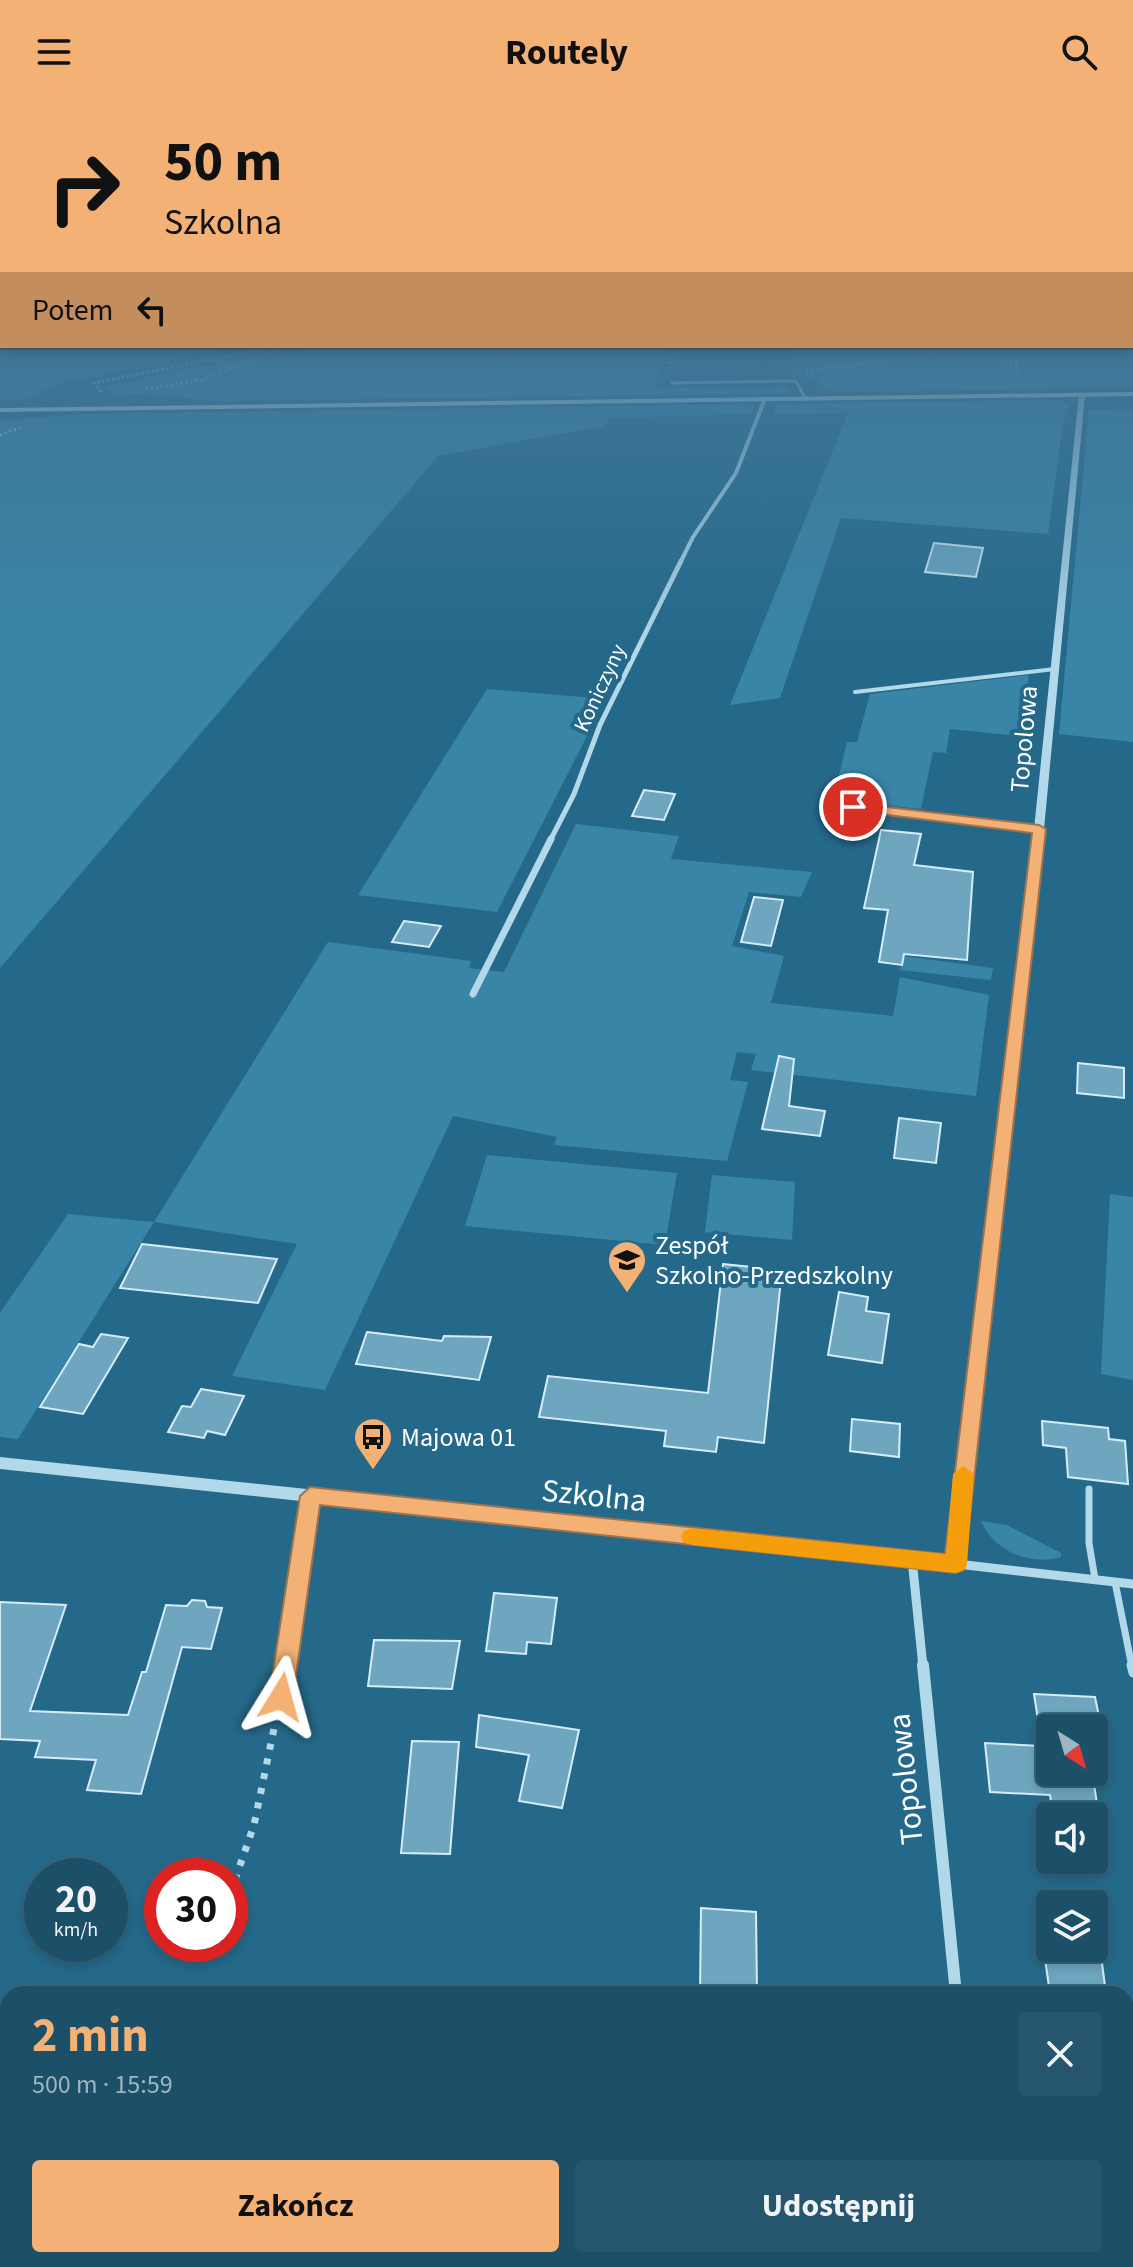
<!DOCTYPE html>
<html lang="pl">
<head>
<meta charset="utf-8">
<style>
  :root { --surface:#1c4f68; --page:#25566e; --text:#f1f3f6; --muted:#a0b5c0; --line:#3a667c; --accent:#f4b176 }
  body { margin:0; font-family:"Source Sans 3",sans-serif; background:var(--page); color:var(--text); height:100vh; display:flex; flex-direction:column; font-size:30px; white-space:nowrap }
  * { box-sizing:border-box; margin:0 }
  p { font-size:26px; color:var(--muted) }
  .icon { flex:none; width:44px; height:44px; fill:none; stroke:currentColor; stroke-width:2; stroke-linecap:round; stroke-linejoin:round }
  .map { position:relative; flex:1; overflow:hidden }
  .drawer { position:absolute; left:0px; top:1882px; width:1134px; height:282px; display:flex; flex-direction:column; background:var(--surface); border-radius:24px 24px 0 0; box-shadow:0 4px 12px #0003,0 0 0 2px var(--line) }
  .drawer>* { flex:none }
  .guide { position:absolute; left:0px; top:0px; width:1134px; height:244px; box-shadow:0 4px 12px #0003,0 0 0 2px var(--line); background:#f4b176; color:#111; overflow:hidden }
  .needle { width:52px; rotate:143deg }
  .fabs { position:absolute; left:1036px; top:1610px; display:grid; gap:16px }
  .fabs a { display:grid; place-items:center; width:72px; height:72px; border-radius:8px; background:var(--surface); box-shadow:0 4px 12px #0003,0 0 0 2px var(--line); font-size:40px }
  .speed { position:absolute; left:24px; top:1754px; display:flex; gap:16px; font-size:40px; font-weight:700; text-align:center }
  .speed>* { display:grid; place-content:center; width:104px; height:104px; border-radius:50%; background:var(--surface); box-shadow:0 4px 12px #0003,0 0 0 2px var(--line); line-height:1 }
  .speed small { font-size:20px; font-weight:400 }
  .speed .limit { border:12px solid #d22; background:#fff; color:#111 }
  .pin { position:absolute; display:grid; place-items:center; width:68px; height:68px; color:#fff; margin:-34px; border:4px solid #fff; border-radius:50%; box-shadow:0 2px 8px #0007 }
  .me { position:absolute; width:88px; margin:-44px; rotate:8deg; stroke-linejoin:round; filter:drop-shadow(0 0 6px #0008) }
  .turn { display:flex; align-items:center; gap:28px; height:168px; padding:0 32px; font-size:36px }
  .turn .icon { width:104px; height:104px; stroke-width:2.5 }
  .turn b { display:block; font-size:56px; line-height:68px }
  .then { display:flex; align-items:center; height:76px; padding:0 32px; background:#0003; gap:16px; font-size:30px }
  .round { display:grid; place-items:center; flex:none; width:84px; height:84px; border-radius:8px; background:var(--page) }
  .summary { display:flex; align-items:center; justify-content:space-between; height:136px; padding:0 32px }
  h1 { font-size:48px; font-weight:700; line-height:60px; color:var(--accent) }
  .primary-button { display:flex; gap:16px; margin-top:auto; padding:16px 32px }
  .primary-button a { flex:1; height:92px; border-radius:8px; background:var(--accent); color:#111; font-size:32px; font-weight:700; line-height:92px; text-align:center }
  .primary-button a+a { background:var(--page); color:var(--text) }
  header { display:flex; justify-content:space-between; align-items:center; height:104px; padding:0 32px; background:var(--accent); color:#111; font-size:36px; font-weight:700 }
  .map>svg:first-child { display:block }
  .green { fill:#3985a7 }
  .building { fill:#6ea6c0; stroke:#d6edf8; stroke-width:2 }
  .lines { fill:none; stroke-linecap:round; stroke-linejoin:round }
  .path-far1 { stroke:#b2d9ea; stroke-width:3; stroke-dasharray:2 3; stroke-linecap:butt }
  .path { stroke:#b2d9ea; stroke-width:7; stroke-dasharray:6 9; stroke-linecap:butt }
  .service-far3 { stroke:#b2d9ea; stroke-width:3 }
  .service-far2 { stroke:#b2d9ea; stroke-width:4 }
  .service-far1 { stroke:#b2d9ea; stroke-width:7 }
  .service { stroke:#b2d9ea; stroke-width:9 }
  .minor-far4 { stroke:#b2d9ea; stroke-width:4 }
  .minor-far3 { stroke:#b2d9ea; stroke-width:5 }
  .minor-far2 { stroke:#b2d9ea; stroke-width:7 }
  .minor-far1 { stroke:#b2d9ea; stroke-width:9 }
  .minor { stroke:#b2d9ea; stroke-width:12 }
  .tertiary { fill:#b2d9ea; fill-rule:evenodd }
  .secondary { fill:#ddeff8; fill-rule:evenodd }
  .route { fill:#f4b176; stroke:#9f734d; stroke-width:2 }
  .slow { fill:#f59e0b }
  .labels { text-anchor:middle; dominant-baseline:central; stroke-width:8; stroke-linejoin:round; paint-order:stroke }
  .far-street-label { font-size:22px; fill:#fff; stroke:#25698a }
  .street-label { font-size:26px; fill:#fff; stroke:#25698a }
  .poi-label { font-size:26px; fill:#fff; stroke:#25698a; text-anchor:start }
  .near-street-label { font-size:32px; fill:#fff; stroke:#25698a }
</style>
</head>
<body>
<header><svg class="icon" aria-label="menu" viewBox="0 0 24 24"><path d="M4 6h16M4 12h16M4 18h16"/></svg>Routely<svg class="icon" aria-label="search" viewBox="0 0 24 24"><circle cx="10" cy="10" r="6"/><path d="M15 15l6 6"/></svg></header>
<div class="map">
<svg width="1133" height="2163" viewBox="0 0 1133 2163">
  <rect width="100%" height="100%" fill="#25698a"/>
  <!-- green -->
  <path class="green" d="M 0,242 L 242,242 L 56,280 L 27,295 L 0,296 Z
    M 335,242 L 668,242 L 655,284 L 784,283 L 794,289 L 211,297 L 151,289 L 117,291 L 104,283 L 181,266 Z
    M 795,242 L 1133,242 L 1133,284 L 833,288 L 820,281 L 818,274 L 792,273 Z
    M 1060,296 L 1069,302 L 1065,306 L 1048,430 L 841,414 L 780,594 L 730,601 L 848,309 L 775,310 L 774,300 Z
    M 755,300 L 751,310 L 610,314 L 604,322 L 438,352 L 0,864 L 0,317 L 83,310 Z
    M 1133,305 L 1133,638 L 1059,630 L 1089,306 Z
    M 1029,571 L 1022,627 L 1010,626 L 1009,631 L 950,625 L 946,649 L 933,648 L 921,705 L 841,696 L 834,692 L 847,638 L 857,638 L 870,590 Z
    M 487,585 L 606,595 L 497,808 L 358,791 Z
    M 576,720 L 679,732 L 671,755 L 812,768 L 801,793 L 749,788 L 732,842 L 784,852 L 771,899 L 893,912 L 900,873 L 989,891 L 976,992 L 751,966 L 756,950 L 737,948 L 730,976 L 748,978 L 727,1057 L 554,1041 L 557,1033 L 453,1012 L 325,1286 L 232,1272 L 297,1140 L 154,1118 L 21,1330 L 18,1335 L 0,1333 L 0,1209 L 68,1110 L 154,1118 L 328,838 L 471,857 L 469,864 L 504,868 Z
    M 903,852 L 993,864 L 991,876 L 900,866 Z
    M 487,1051 L 677,1069 L 665,1141 L 465,1122 Z
    M 712,1071 L 795,1078 L 792,1136 L 705,1128 Z
    M 1110,1090 L 1133,1093 L 1133,1276 L 1101,1270 Z
    M 981,1417 L 1007,1421 L 1061,1449 L 1061,1453 C 1029,1462 994,1447 981,1417 Z
    M 1126,1902 L 1133,1903 L 1133,2091 L 1126,2091 Z
    M 437,2156 L 676,2156 L 676,2163 L 436,2163 Z"/>
  <!-- building -->
  <path class="building" d="M 934,439 L 983,444 L 976,473 L 925,468 Z
    M 644,686 L 675,690 L 664,716 L 632,712 Z
    M 881,726 L 921,730 L 914,761 L 973,768 L 967,856 L 904,850 L 902,861 L 879,858 L 888,806 L 864,804 Z
    M 754,793 L 783,796 L 771,842 L 741,838 Z
    M 404,817 L 441,822 L 429,843 L 392,838 Z
    M 779,952 L 794,955 L 789,1002 L 825,1007 L 820,1032 L 762,1025 Z
    M 1078,959 L 1124,964 L 1124,994 L 1077,989 Z
    M 899,1014 L 941,1019 L 936,1059 L 894,1054 Z
    M 142,1140 L 277,1155 L 258,1199 L 120,1184 Z
    M 723,1160 L 782,1166 L 764,1339 L 718,1333 L 716,1348 L 664,1342 L 666,1327 L 539,1313 L 548,1272 L 708,1289 Z
    M 839,1188 L 868,1193 L 866,1207 L 889,1210 L 882,1259 L 828,1251 Z
    M 367,1228 L 442,1237 L 444,1232 L 491,1233 L 479,1276 L 356,1260 Z
    M 101,1230 L 128,1234 L 83,1310 L 40,1303 L 79,1240 L 93,1243 Z
    M 201,1285 L 244,1292 L 225,1331 L 207,1327 L 204,1334 L 168,1328 L 182,1302 L 191,1303 Z
    M 852,1315 L 900,1320 L 899,1353 L 850,1347 Z
    M 1042,1317 L 1108,1324 L 1109,1335 L 1125,1337 L 1128,1380 L 1068,1373 L 1066,1344 L 1043,1341 Z
    M 494,1489 L 557,1494 L 551,1540 L 527,1538 L 526,1550 L 486,1547 Z
    M 192,1496 L 205,1497 L 207,1503 L 222,1504 L 211,1545 L 182,1543 L 141,1690 L 87,1686 L 96,1656 L 35,1653 L 40,1637 L 0,1635 L 0,1498 L 66,1501 L 30,1607 L 128,1611 L 142,1568 L 146,1568 L 166,1501 L 187,1502 Z
    M 374,1536 L 460,1537 L 452,1585 L 368,1582 Z
    M 1034,1590 L 1095,1593 L 1103,1632 L 1094,1631 L 1094,1624 L 1050,1624 L 1050,1668 L 1092,1668 L 1099,1712 L 1053,1712 L 1050,1691 L 990,1688 L 985,1639 L 1042,1642 Z
    M 479,1611 L 579,1626 L 562,1704 L 519,1697 L 529,1651 L 476,1643 Z
    M 412,1637 L 459,1638 L 450,1750 L 401,1749 Z
    M 701,1804 L 756,1808 L 757,1890 L 700,1890 Z
    M 1045,1855 L 1102,1859 L 1106,1890 L 1050,1890 Z"/>
  <g class="lines">
    <!-- path-far1 -->
    <path class="path-far1" d="M 207,255 L 232,262
      M 1016,258 L 1018,242
      M 669,265 L 675,242
      M 806,267 L 933,251 L 1016,258 L 1016,270 L 1021,274
      M 146,285 L 201,276 L 290,242
      M 101,288 L 94,279 L 281,242
      M 0,331 L 20,324"/>
    <!-- path -->
    <path class="path" d="M 230,1790 L 254,1721 L 277,1610"/>
    <!-- service-far3 -->
    <path class="service-far3" d="M 672,279 L 796,277 L 806,296"/>
    <!-- service-far2 -->
    <path class="service-far2" d="M 855,588 L 1055,565"/>
    <!-- service-far1 -->
    <path class="service-far1" d="M 1089,1385 L 1089,1439 L 1095,1475
      M 1115,1478 L 1132,1563"/>
    <!-- service -->
    <path class="service" d="M 1131,1561 L 1133,1569"/>
    <!-- minor-far4 -->
    <path class="minor-far4" d="M 680,459 L 693,433 L 736,369 L 764,297"/>
    <!-- minor-far3 -->
    <path class="minor-far3" d="M 853,703 L 1039,725
      M 550,737 L 574,690 L 600,621 L 681,457"/>
    <!-- minor-far2 -->
    <path class="minor-far2" d="M 473,890 L 551,735"/>
    <!-- minor-far1 -->
    <path class="minor-far1" d="M 912,1455 L 923,1563
      M 957,1460 L 1133,1480
      M 285,1563 L 310,1392"/>
    <!-- minor -->
    <path class="minor" d="M 923,1561 L 956,1890
      M 281,1593 L 286,1561
      M 983,2156 L 984,2163"/>
    <!-- tertiary -->
    <path class="tertiary" d="M 1082,289 L 1085,291 L 1044,725 L 968,1401 L 965,1460 L 962,1465 L 956,1467 L 0,1365 L 0,1353 L 948,1452 L 952,1401 L 1034,725 L 1079,291 Z"/>
    <!-- secondary -->
    <path class="secondary" d="M 1133,288 L 1133,292 L 0,308 L 0,304 Z"/>
  </g>
  <!-- sky -->
  <linearGradient id="sky" x2="0" y2="1"><stop stop-color="#143a4c"/><stop offset="0.44" stop-color="#407698"/><stop offset="1" stop-color="#407698" stop-opacity="0"/></linearGradient>
  <rect width="1133" height="545" fill="url(#sky)"/>
  <!-- route -->
  <path class="route" d="M 853,699 L 1039,721 L 1046,725 L 964,1466 L 956,1469 L 320,1401 L 293,1593 L 289,1600 L 281,1603 L 272,1600 L 269,1593 L 300,1392 L 310,1383 L 945,1450 L 1032,729 L 848,706 L 848,700 Z"/>
  <!-- slow -->
  <path class="slow" d="M 963,1362 L 974,1370 L 967,1460 L 964,1466 L 956,1469 L 692,1441 L 684,1439 L 681,1433 L 684,1427 L 692,1424 L 946,1450 L 953,1370 Z"/>
  <!-- icons -->
  <defs>
    <g id="school-pin" transform="scale(2)"><path d="M0 17L-7.5 6A9.5 9.5 0 1 1 7.5 6Z" fill="#f4b176" stroke="#25698a"/><path d="M0-5L7-2L0 1L-7-2ZM-4 1L0 2.5L4 1V4Q0 6-4 4Z" fill="#111"/></g>
    <g id="bus-pin" transform="scale(2)"><path d="M0 17L-7.5 6A9.5 9.5 0 1 1 7.5 6Z" fill="#f4b176" stroke="#25698a"/><path d="M-5-6H5V4H4V6H2V4H-2V6H-4V4H-5ZM-3.5-4V0h7V-4ZM-3.5 1.2v1.5H-2V1.2ZM2 1.2v1.5H3.5V1.2Z" fill="#111"/></g>
  </defs>
  <g fill-rule="evenodd">
    <use href="#school-pin" x="627" y="1156"/>
    <use href="#bus-pin" x="373" y="1333"/>
  </g>
  <g class="labels">
    <!-- far-street labels -->
    <g class="far-street-label">
      <text transform="translate(600 584) rotate(-65)">Koniczyny</text>
    </g>
    <!-- street labels -->
    <g class="street-label">
      <text transform="translate(1024 635) rotate(-85)">Topolowa</text>
    </g>
    <!-- poi labels -->
    <g class="poi-label">
      <text x="655" y="1141">Zespół<tspan x="655" dy="30">Szkolno-Przedszkolny</tspan></text>
      <text x="401" y="1333">Majowa 01</text>
    </g>
    <!-- near-street labels -->
    <g class="near-street-label">
      <text transform="translate(594 1392) rotate(6)">Szkolna</text>
      <text transform="translate(906 1675) rotate(-96)">Topolowa</text>
    </g>
  </g>
</svg>
<div class="fabs">
<a><svg class="needle" viewBox="-14 -14 28 28"><path d="M0-13l5 13h-10z" fill="#e53935"/><path d="M0 13l5-13h-10z" fill="#a0b5c0"/></svg></a>
<a><svg class="icon" aria-label="sound" viewBox="0 0 24 24"><path d="M4 9h4l5-4v14l-5-4H4zM17 9q2 3 0 6"/></svg></a>
<a><svg class="icon" aria-label="layers" viewBox="0 0 24 24"><path d="M12 4l9 5-9 5-9-5zM3 14l9 5 9-5"/></svg></a>
</div>
<div class="speed"><div>20<small>km/h</small></div><div class="limit">30</div></div>
<div class="pin" style="left:853px;top:703px;background:#d93025"><svg class="icon" aria-label="arrive" viewBox="0 0 24 24"><path d="M6 21V4h12l-3 4 3 4H6"/></svg></div>
<svg class="me" style="left:281px;top:1593px" viewBox="-20 -20 40 40"><path d="M0-17L14 15 0 8-14 15z" fill="#f4b176" stroke="#fff" stroke-width="4"/></svg>
<div class="guide">
<div class="turn"><svg class="icon" aria-label="right" viewBox="0 0 24 24"><path d="M7 20v-9h11M14 6l5 5-5 5"/></svg><div><b>50 m</b>Szkolna</div></div>
<div class="then">Potem<svg class="icon" aria-label="left" viewBox="0 0 24 24"><path d="M17 20v-9H6M10 6l-5 5 5 5"/></svg></div>
</div>
<section class="drawer">
<div class="summary"><div><h1>2 min</h1><p>500 m · 15:59</p></div><a class="round"><svg class="icon" aria-label="close" viewBox="0 0 24 24"><path d="M6 6l12 12M18 6L6 18"/></svg></a></div>
<div class="primary-button"><a>Zakończ</a><a>Udostępnij</a></div>
</section>
</div>
</body>
</html>
